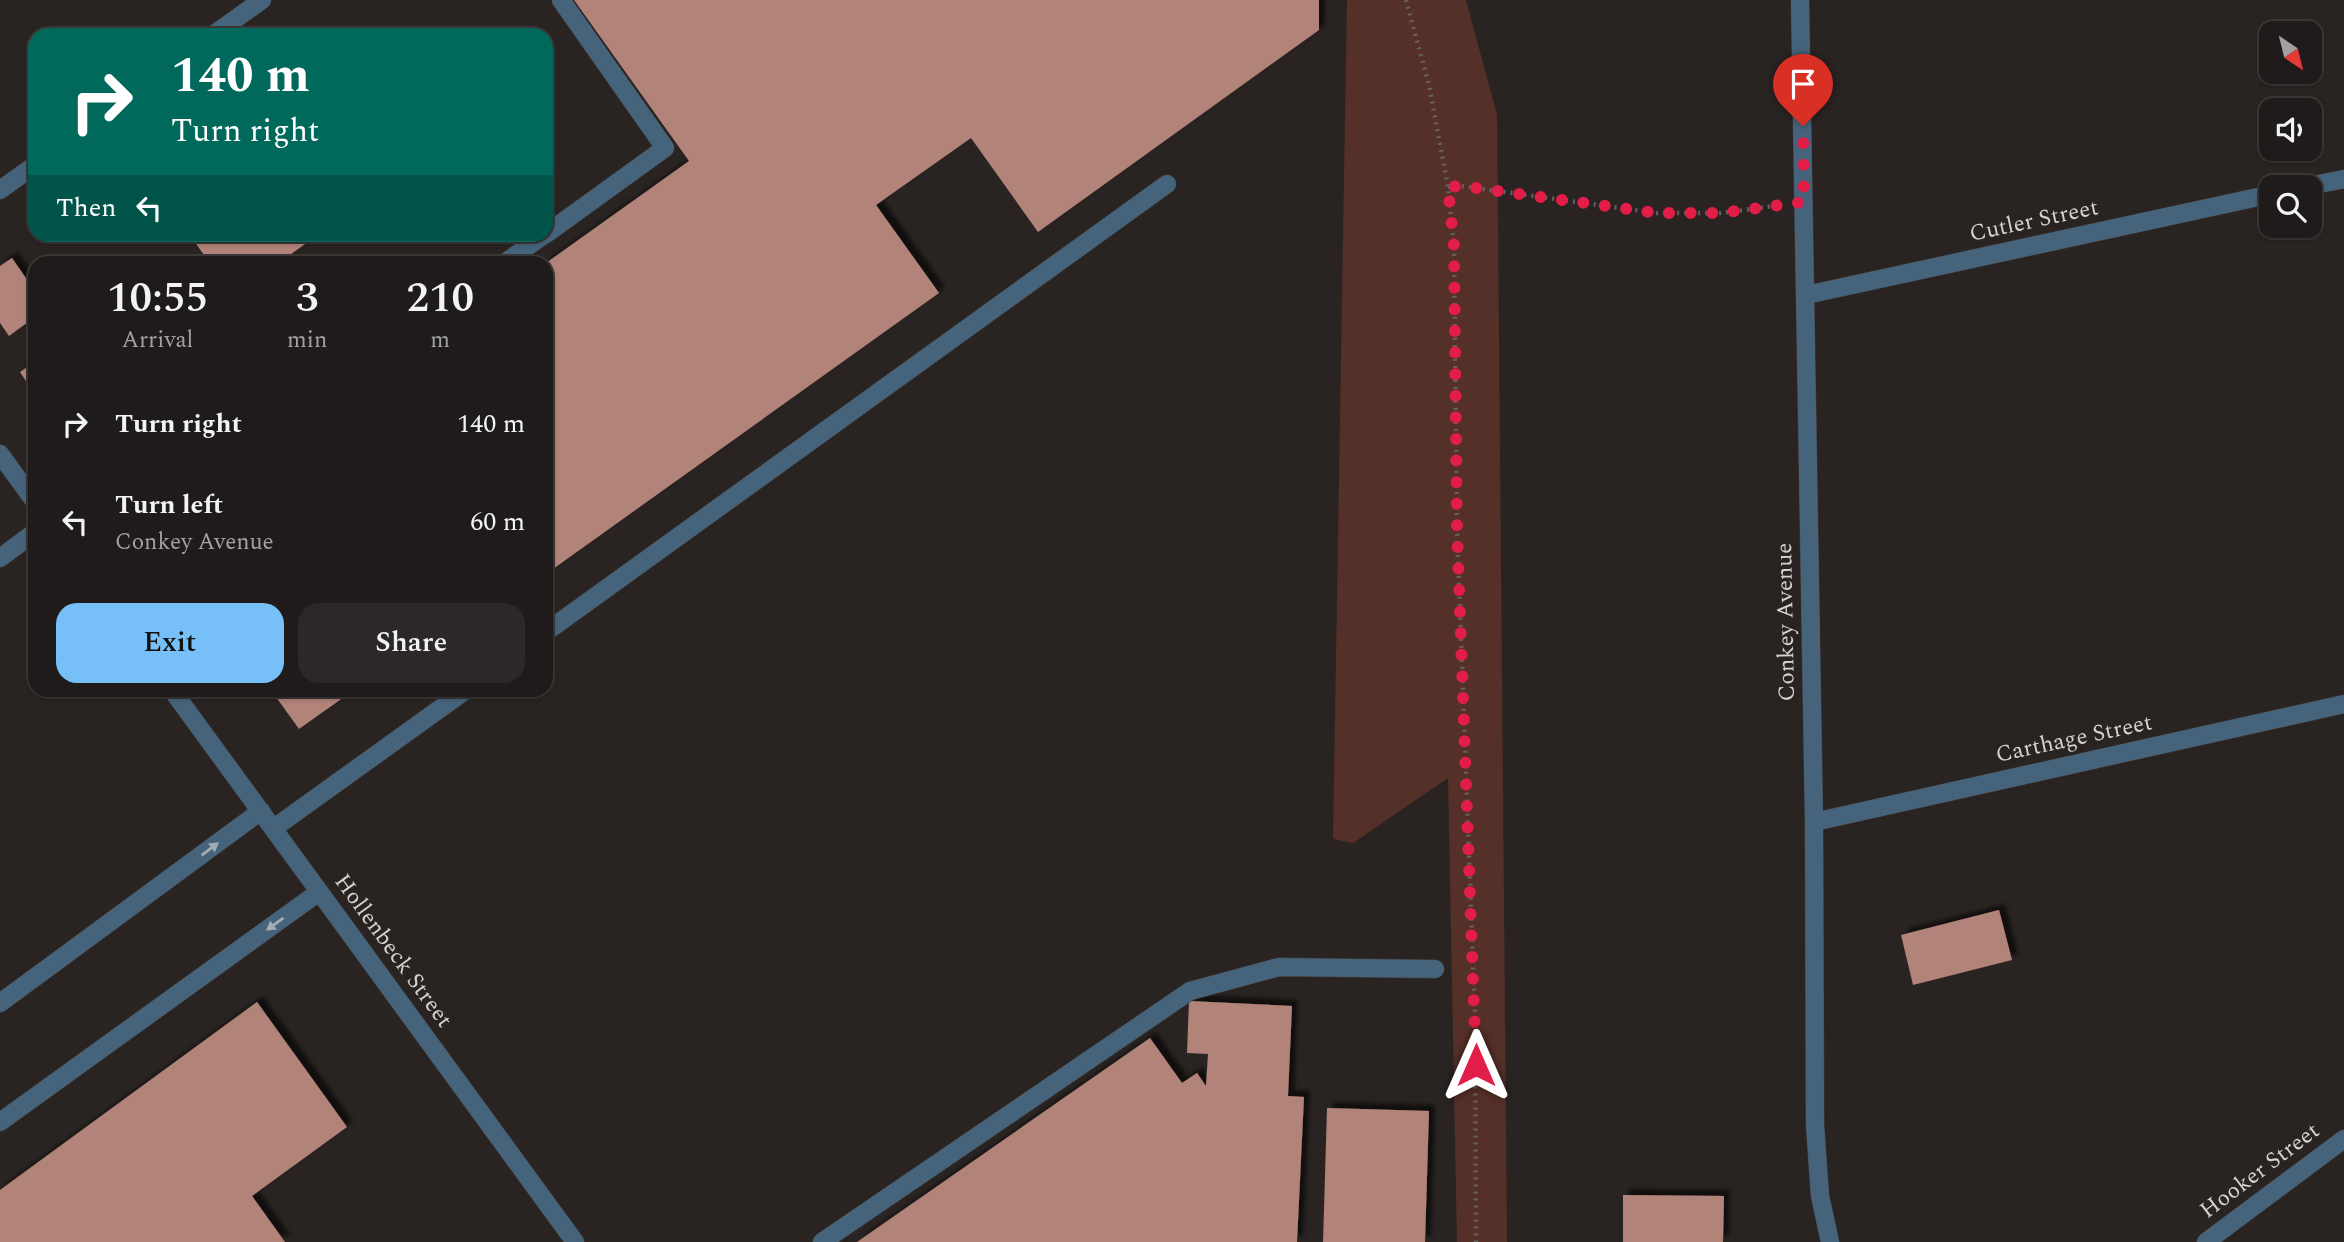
<!DOCTYPE html>
<html lang="en">
<head>
<meta charset="utf-8">
<style>
  :root { --surface:#1f1b1a; --page:#2c2827; --text:#f1f3f6; --muted:#a1a1a2; --line:#3c3939; --accent:#76c0f7 }
  body { margin:0; font-family:Spectral,serif; background:var(--page); color:var(--text); height:100vh; display:flex; flex-direction:column; font-size:26px; white-space:nowrap }
  * { box-sizing:border-box; margin:0 }
  p { font-size:23px; color:var(--muted) }
  .icon { flex:none; width:38px; height:38px; fill:none; stroke:currentColor; stroke-width:2; stroke-linecap:round; stroke-linejoin:round }
  .map { position:relative; flex:1; overflow:hidden }
  .panel { position:absolute; left:28px; top:256px; width:525px; height:441px; display:flex; flex-direction:column; background:var(--surface); border-radius:21px; box-shadow:0 2px 5px #0004,0 0 0 2px var(--line) }
  .panel>* { flex:none }
  .banner { position:absolute; left:28px; top:28px; width:525px; height:214px; border-radius:21px; box-shadow:0 2px 5px #0004,0 0 0 2px var(--line); background:#00695c; color:#fff; overflow:hidden }
  .needle { width:46px; rotate:145deg }
  .controls { position:absolute; left:2259px; top:21px; display:grid; gap:14px }
  .controls a { display:grid; place-items:center; width:63px; height:63px; border-radius:14px; background:var(--surface); box-shadow:0 2px 5px #0004,0 0 0 2px var(--line); font-size:35px }
  .pin { position:absolute; display:grid; place-items:center; width:60px; height:60px; color:#fff; margin:-72px -30px; border-radius:50% 50% 50% 0; rotate:-45deg; box-shadow:0 0 7px #0007 }
  .pin .icon { rotate:45deg }
  .me { position:absolute; width:77px; margin:-38px; rotate:0deg; stroke-linejoin:round; filter:drop-shadow(0 0 5px #0008) }
  .turn { display:flex; align-items:center; gap:24px; height:147px; padding:0 28px; font-size:32px }
  .turn .icon { width:91px; height:91px; stroke-width:2.5 }
  .turn b { display:block; font-size:49px; line-height:60px }
  .then { display:flex; align-items:center; height:66px; padding:0 28px; background:#0003; gap:14px; font-size:26px }
  .eta { display:flex; justify-content:space-evenly; align-items:center; height:119px; text-align:center }
  .eta b { font-size:42px; font-weight:600; line-height:49px }
  .cta { display:flex; gap:14px; margin-top:auto; padding:14px 28px }
  .cta a { flex:1; height:80px; border-radius:21px; background:var(--accent); color:#111; font-size:28px; font-weight:600; line-height:80px; text-align:center }
  .cta a+a { background:var(--page); color:var(--text) }
  ul { padding:0; list-style:none }
  li { display:flex; align-items:center; gap:21px; height:98px; padding:0 28px }
  li div { flex:1 }
  li b { display:block; font-size:26px }
  li em { font-style:normal }
  .map>svg:first-child { display:block }
  .green { fill:#553028 }
  .building { fill:#b18379; filter:url(#shadow) }
  .lines { fill:none; stroke-linecap:round; stroke-linejoin:round }
  .service-casing { stroke:#45403e; stroke-width:19 }
  .minor-casing { stroke:#45403e; stroke-width:19 }
  .path { stroke:#66615f; stroke-width:4.5; stroke-dasharray:2 5; stroke-linecap:butt }
  .service { stroke:#45647c; stroke-width:18 }
  .minor { stroke:#45647c; stroke-width:18 }
  .oneway { fill:#a3acb3 }
  .route { stroke:#e11d48; stroke-width:12; stroke-dasharray:0 21.6 }
  .labels { text-anchor:middle; dominant-baseline:central; stroke-width:7; stroke-linejoin:round; paint-order:stroke }
  .street-label { font-size:23px; fill:#d6d2d1; stroke:#292422 }
</style>
</head>
<body>
<div class="map">
<svg width="2344" height="1242" viewBox="0 0 2344 1242">
  <defs>
    <filter id="shadow"><feDropShadow dx="6" dy="-6" stdDeviation="2" flood-color="#0009"/></filter>
  </defs>
  <rect width="100%" height="100%" fill="#292422"/>
  <!-- green -->
  <path class="green" d="M 1347,0 L 1466,0 L 1497,115 L 1507,1242 L 1457,1242 L 1448,778 L 1353,843 L 1333,839 Z"/>
  <!-- building -->
  <path class="building" d="M 574,0 L 1319,0 L 1319,30 L 1038,232 L 971,138 L 876,205 L 939,293 L 546,574 L 546,263 L 689,161 Z
    M 189,234 L 319,234 L 280,262 L 209,262 Z
    M 12,258 L 30,284 L 35,280 L 35,317 L 9,336 L 0,323 L 0,266 Z
    M 35,362 L 35,395 L 20,372 Z
    M 271,690 L 354,690 L 299,729 Z
    M 1999,910 L 2012,960 L 1913,985 L 1901,935 Z
    M 1189,1001 L 1292,1006 L 1288,1096 L 1304,1097 L 1297,1242 L 857,1242 L 1150,1038 L 1182,1083 L 1197,1073 L 1206,1086 L 1208,1054 L 1187,1053 Z
    M 257,1002 L 347,1127 L 252,1196 L 285,1242 L 0,1242 L 0,1190 Z
    M 1327,1108 L 1429,1111 L 1425,1242 L 1323,1242 Z
    M 1623,1195 L 1724,1196 L 1723,1242 L 1623,1242 Z"/>
  <g class="lines">
    <!-- service casing -->
    <g class="service-casing">
      <path id="service" d="M 546,234 L 665,148 L 561,0
        M 506,262 L 545,234
        M 546,632 L 1167,184
        M 274,828 L 466,690
        M 0,1003 L 261,811
        M 0,1122 L 319,892
        M 822,1242 L 1190,991 L 1279,967 L 1435,969"/>
    </g>
    <!-- minor casing -->
    <g class="minor-casing">
      <path id="minor" d="M 1800,0 L 1814,822 L 1815,1125 L 1820,1196 L 1830,1242
        M 213,35 L 262,0
        M 2304,187 L 2344,179
        M 0,190 L 35,165
        M 1806,295 L 2272,194
        M 0,454 L 35,502
        M 0,558 L 35,532
        M 172,690 L 575,1242
        M 1814,822 L 2344,704
        M 2206,1242 L 2344,1139"/>
    </g>
    <!-- path -->
    <path class="path" d="M 1406,0 L 1429,85 L 1448,187 L 1454,247 L 1457,528 L 1475,1015 L 1476,1242
      M 1448,187 L 1461,186 L 1657,213 L 1720,213 L 1774,206"/>
    <!-- service -->
    <use href="#service" class="service"/>
    <!-- minor -->
    <use href="#minor" class="minor"/>
  </g>
  <!-- one-way arrows -->
  <defs><path id="oneway-solid" d="M-6-.8H1V-3.2L6.5 0L1 3.2V.8H-6Z" transform="scale(1.75)"/></defs>
  <g class="oneway">
    <use href="#oneway-solid" transform="translate(210 849) rotate(-37)"/>
    <use href="#oneway-solid" transform="translate(275 924) rotate(144)"/>
  </g>
  <g class="lines">
    <!-- route -->
    <path class="route" d="M 1476,1065 L 1457,528 L 1454,247 L 1448,187 L 1461,186 L 1657,213 L 1720,213 L 1804,202 L 1803,126"/>
  </g>
  <g class="labels">
    <!-- street labels -->
    <g class="street-label">
      <text transform="translate(2034 221) rotate(-12)">Cutler Street</text>
      <text transform="translate(1786 622) rotate(-91)">Conkey Avenue</text>
      <text transform="translate(2074 739) rotate(-12)">Carthage Street</text>
      <text transform="translate(393 951) rotate(54)">Hollenbeck Street</text>
      <text transform="translate(2260 1171) rotate(-37)">Hooker Street</text>
    </g>
  </g>
</svg>
<div class="controls">
<a><svg class="needle" viewBox="-14 -14 28 28"><path d="M0-13l5 13h-10z" fill="#e53935"/><path d="M0 13l5-13h-10z" fill="#a1a1a2"/></svg></a>
<a><svg class="icon" aria-label="sound" viewBox="0 0 24 24"><path d="M4 9h4l5-4v14l-5-4H4zM17 9q2 3 0 6"/></svg></a>
<a><svg class="icon" aria-label="search" viewBox="0 0 24 24"><circle cx="10" cy="10" r="6"/><path d="M15 15l6 6"/></svg></a>
</div>
<div class="pin" style="left:1803px;top:126px;background:#d93025"><svg class="icon" aria-label="arrive" viewBox="0 0 24 24"><path d="M6 21V4h12l-3 4 3 4H6"/></svg></div>
<svg class="me" style="left:1476px;top:1065px" viewBox="-20 -20 40 40"><path d="M0-17L14 15 0 8-14 15z" fill="#e11d48" stroke="#fff" stroke-width="4"/></svg>
<div class="banner">
<div class="turn"><svg class="icon" aria-label="right" viewBox="0 0 24 24"><path d="M7 20v-9h11M14 6l5 5-5 5"/></svg><div><b>140 m</b>Turn right</div></div>
<div class="then">Then<svg class="icon" aria-label="left" viewBox="0 0 24 24"><path d="M17 20v-9H6M10 6l-5 5 5 5"/></svg></div>
</div>
<section class="panel">
<div class="eta">
<div><b>10:55</b><p>Arrival</p></div>
<div><b>3</b><p>min</p></div>
<div><b>210</b><p>m</p></div>
</div>
<ul>
<li><svg class="icon" aria-label="right" viewBox="0 0 24 24"><path d="M7 20v-9h11M14 6l5 5-5 5"/></svg><div><b>Turn right</b></div><em>140 m</em></li>
<li><svg class="icon" aria-label="left" viewBox="0 0 24 24"><path d="M17 20v-9H6M10 6l-5 5 5 5"/></svg><div><b>Turn left</b><p>Conkey Avenue</p></div><em>60 m</em></li>
</ul>
<div class="cta"><a>Exit</a><a>Share</a></div>
</section>
</div>
</body>
</html>
